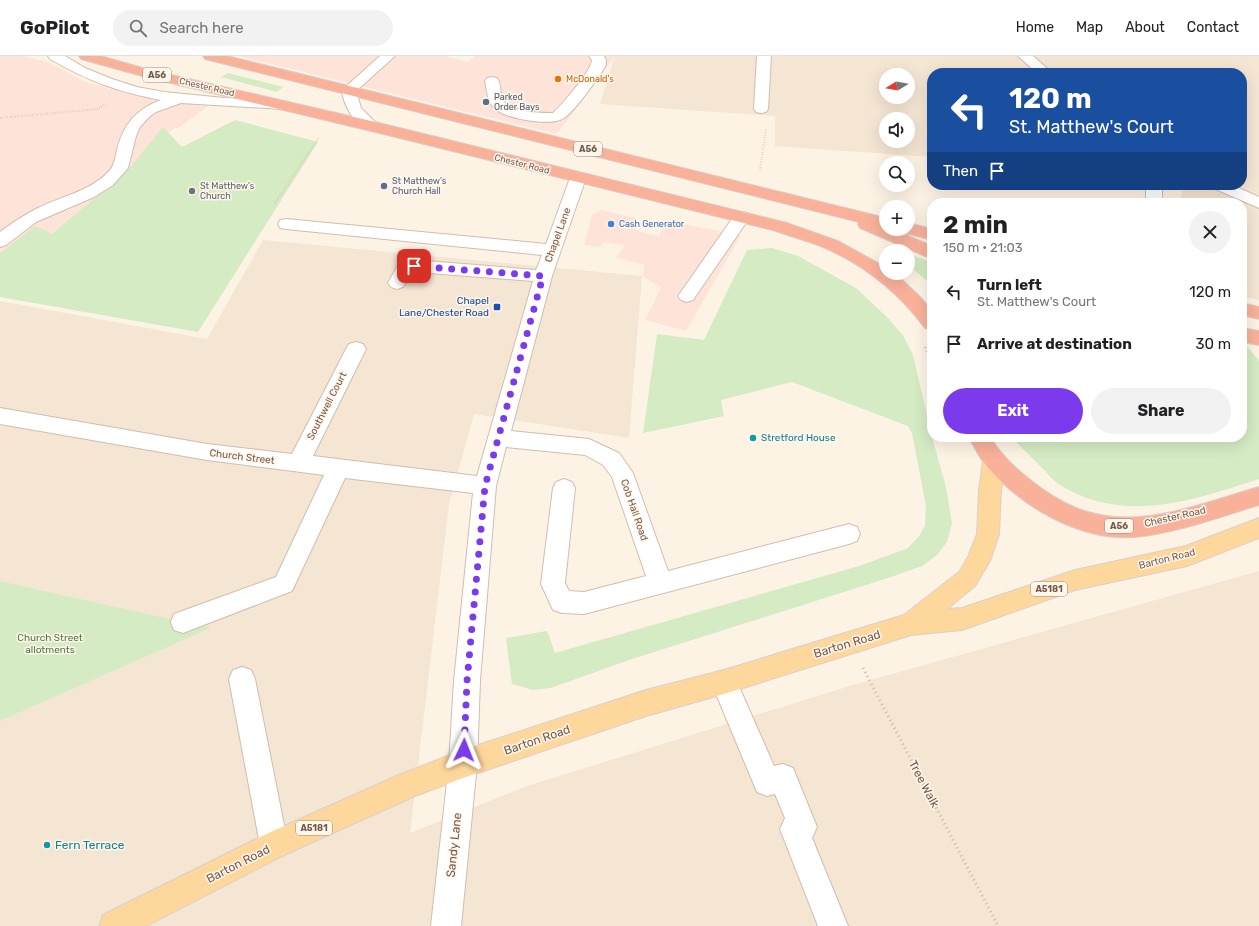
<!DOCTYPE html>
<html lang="en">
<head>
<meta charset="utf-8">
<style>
  :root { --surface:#fff; --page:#f2f2f2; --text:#202124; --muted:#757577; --line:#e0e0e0; --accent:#7c3aed }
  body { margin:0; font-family:Rubik,sans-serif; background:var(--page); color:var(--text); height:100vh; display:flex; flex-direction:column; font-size:15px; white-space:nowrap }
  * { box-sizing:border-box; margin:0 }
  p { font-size:13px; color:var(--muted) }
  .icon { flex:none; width:22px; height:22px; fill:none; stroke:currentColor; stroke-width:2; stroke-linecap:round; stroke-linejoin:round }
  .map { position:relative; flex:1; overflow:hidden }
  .sheet { position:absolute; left:927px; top:142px; width:320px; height:244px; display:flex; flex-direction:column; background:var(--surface); border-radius:16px; box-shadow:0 4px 16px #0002 }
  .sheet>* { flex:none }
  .banner { position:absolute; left:927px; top:12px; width:320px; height:122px; border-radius:16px; box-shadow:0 4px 16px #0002; background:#1a4fa0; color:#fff; overflow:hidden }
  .needle { width:26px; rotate:259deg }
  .fabs { position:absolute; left:879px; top:12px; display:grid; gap:8px }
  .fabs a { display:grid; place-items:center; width:36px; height:36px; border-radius:50%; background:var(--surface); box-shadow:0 4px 16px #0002; font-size:20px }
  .pin { position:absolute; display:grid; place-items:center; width:34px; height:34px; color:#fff; margin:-17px; border-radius:8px; box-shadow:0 2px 6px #0006 }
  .me { position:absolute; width:44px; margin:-22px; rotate:2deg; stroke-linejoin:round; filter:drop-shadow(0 0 3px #0008) }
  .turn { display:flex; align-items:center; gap:14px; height:84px; padding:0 16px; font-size:18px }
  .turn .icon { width:52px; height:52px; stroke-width:2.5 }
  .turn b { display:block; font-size:28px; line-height:34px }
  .then { display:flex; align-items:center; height:38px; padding:0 16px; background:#0003; gap:8px; font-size:15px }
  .round { display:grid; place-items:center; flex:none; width:42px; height:42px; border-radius:21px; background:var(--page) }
  .overview { display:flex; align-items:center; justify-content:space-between; height:68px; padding:0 16px }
  h1 { font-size:24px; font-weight:700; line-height:30px }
  .button { display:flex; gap:8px; margin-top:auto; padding:8px 16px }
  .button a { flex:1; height:46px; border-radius:24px; background:var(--accent); color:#fff; font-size:16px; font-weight:700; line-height:46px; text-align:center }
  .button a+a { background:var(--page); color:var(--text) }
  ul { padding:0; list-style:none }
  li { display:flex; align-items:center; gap:12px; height:52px; padding:0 16px }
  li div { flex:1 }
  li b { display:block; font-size:15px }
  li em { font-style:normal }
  header { display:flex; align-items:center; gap:24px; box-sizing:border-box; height:56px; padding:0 20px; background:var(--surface); border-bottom:1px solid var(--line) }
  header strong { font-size:19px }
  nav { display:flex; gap:22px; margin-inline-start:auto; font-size:14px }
  .search { width:280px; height:36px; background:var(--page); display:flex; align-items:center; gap:10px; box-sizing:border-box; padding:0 14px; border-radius:22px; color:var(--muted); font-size:15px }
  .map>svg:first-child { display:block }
  .residential { fill:#f5e5d3; fill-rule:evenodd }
  .commercial { fill:#fee3d9 }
  .green { fill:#d4ebc3 }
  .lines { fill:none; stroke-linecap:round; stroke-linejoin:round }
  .minor-casing { stroke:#d1bdad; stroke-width:2 }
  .major-casing { stroke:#d9d1cc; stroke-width:2 }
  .highway-casing { stroke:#d9d1cc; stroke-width:2 }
  .path-far2 { stroke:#d9b49f; stroke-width:2; stroke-dasharray:0.5 2; stroke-linecap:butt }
  .path-far1 { stroke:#d9b49f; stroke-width:2.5; stroke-dasharray:1 3; stroke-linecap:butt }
  .path { stroke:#d9b49f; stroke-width:3; stroke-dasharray:1 3.5; stroke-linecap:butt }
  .minor { fill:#fff; fill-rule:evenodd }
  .major { fill:#fed79c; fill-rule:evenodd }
  .highway { fill:#f9b19a; fill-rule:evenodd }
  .route { stroke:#7c3aed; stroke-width:7; stroke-dasharray:0 12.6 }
  .food-dot { fill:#e8710a; stroke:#fff7ec; stroke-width:1.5 }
  .service-dot { fill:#5c6f8a; stroke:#fff7ec; stroke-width:1.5 }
  .worship-dot { fill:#6b7280; stroke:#fff7ec; stroke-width:1.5 }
  .shop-dot { fill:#3f7fe0; stroke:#fff7ec; stroke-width:1.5 }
  .transit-dot { fill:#1a4fb4; stroke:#fff7ec; stroke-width:1.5 }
  .culture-dot { fill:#0f9aa8; stroke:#fff7ec; stroke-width:1.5 }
  .labels { text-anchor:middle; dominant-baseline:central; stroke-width:3; stroke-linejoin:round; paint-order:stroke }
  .shield { fill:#fff7ec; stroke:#a0887a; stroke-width:1 }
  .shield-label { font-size:9px; font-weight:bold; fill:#775949 }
  .far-food-label { font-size:9px; fill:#c56008; stroke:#fff7ec; text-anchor:start }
  .far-street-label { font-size:9px; fill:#775949; stroke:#fff7ec }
  .far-service-label { font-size:9px; fill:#4e5e75; stroke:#fff7ec; text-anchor:start }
  .far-worship-label { font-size:9px; fill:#5b616d; stroke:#fff7ec; text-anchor:start }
  .far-shop-label { font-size:9px; fill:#366cbe; stroke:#fff7ec; text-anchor:start }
  .street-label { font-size:10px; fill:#775949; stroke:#fff7ec }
  .transit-label { font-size:10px; fill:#164399; stroke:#fff7ec; text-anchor:end }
  .culture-label { font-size:10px; fill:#0d838f; stroke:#fff7ec; text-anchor:start }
  .park-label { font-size:10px; fill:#50783e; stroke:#fff7ec }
  .near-street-label { font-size:12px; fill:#775949; stroke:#fff7ec }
  .near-culture-label { font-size:12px; fill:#0d838f; stroke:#fff7ec; text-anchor:start }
</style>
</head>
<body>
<header>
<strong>GoPilot</strong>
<div class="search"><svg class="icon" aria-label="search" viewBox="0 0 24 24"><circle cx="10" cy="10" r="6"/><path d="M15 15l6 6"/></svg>Search here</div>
<nav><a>Home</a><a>Map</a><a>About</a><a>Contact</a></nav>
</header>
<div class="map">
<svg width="1259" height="870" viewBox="0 0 1259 870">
  <rect width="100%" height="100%" fill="#fdf3e5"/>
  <!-- residential -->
  <path class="residential" d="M 615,0 L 1259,0 L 1259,244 L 1242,240 L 1242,147 L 1181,147 L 1181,129 L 1242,129 L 1242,17 L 932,17 L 932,101 L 775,90 L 775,60 L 600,48 ZM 886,19 L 908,19 L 908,41 L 886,41 ZM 886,63 L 908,63 L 908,85 L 886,85 Z
    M 263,184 L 642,220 L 629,382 L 474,358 L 449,448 L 410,777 L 527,730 L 853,629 L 1259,515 L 1259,870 L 0,870 L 0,665 L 209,572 L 0,525 L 0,245 L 207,283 Z"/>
  <!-- commercial -->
  <path class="commercial" d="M 0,0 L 23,0 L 50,7 L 85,26 L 143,41 L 210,49 L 178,72 L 174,72 L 0,230 Z
    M 239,0 L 445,0 L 469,6 L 475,0 L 615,0 L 557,78 Z
    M 601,154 L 635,162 L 636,175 L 659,180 L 667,165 L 741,179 L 686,275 L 645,264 L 661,231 L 642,220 L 645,209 L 616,202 L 625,189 L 603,186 L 600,191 L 584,189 L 592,159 Z"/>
  <!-- green -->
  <path class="green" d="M 228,17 L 283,31 L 277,36 L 221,21 Z
    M 235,64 L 318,86 L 198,276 L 0,241 L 0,197 L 35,170 L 52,178 L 128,114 L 163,71 L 182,91 Z
    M 772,192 L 798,200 L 856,232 L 889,263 L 904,281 L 913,299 L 932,381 L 946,431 L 952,467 L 947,486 L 937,499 L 922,510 L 888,522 L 629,604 L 551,632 L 533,634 L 512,628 L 506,582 L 546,575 L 548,577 L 555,597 L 859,510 L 908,492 L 920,479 L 925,469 L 926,450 L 912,377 L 908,370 L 792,326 L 721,344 L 724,360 L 643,377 L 657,278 L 704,284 L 747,194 Z
    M 908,198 L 932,206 L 932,229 L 908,209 Z
    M 1242,286 L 1244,286 L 1259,305 L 1259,423 C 1194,444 1124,469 1060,429 C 1055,426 1051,421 1047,417 C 1037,407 1027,397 1017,387 L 1013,381 L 1242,381 Z
    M 0,525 L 210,572 L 0,665 Z"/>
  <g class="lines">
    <!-- minor casing -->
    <g class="minor-casing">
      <path id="minor" d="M 48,0 L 65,0 L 85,12 L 112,23 L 137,31 L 164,36 L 224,42 L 283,45 L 288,46 L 290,49 L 288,52 L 283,53 L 181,47 L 156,56 L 149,61 L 140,71 L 136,80 L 128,112 L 113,129 L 94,141 L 36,166 L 6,189 L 0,191 L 0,176 C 12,167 24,159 38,152 C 62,140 92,135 110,114 C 115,109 115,100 117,94 C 123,69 136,53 161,44 C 118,36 88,25 50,3 Z
        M 380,0 L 395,0 L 356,35 L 361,52 L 379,70 L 376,73 C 358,78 343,49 342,34 Z
        M 589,0 L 604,0 L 606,4 L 606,9 C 600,20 574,56 564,62 C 551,71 503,63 493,51 C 487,44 487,34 485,25 L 487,22 L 492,21 L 497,22 C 502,29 499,39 504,46 C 512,56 541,57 553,57 C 561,50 592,14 592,4 Z
        M 757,0 L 771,0 L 768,53 L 766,56 L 761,57 L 756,56 L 754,53 Z
        M 1018,0 L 1033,0 L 1052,17 L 1037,17 Z
        M 578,117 L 584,119 L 586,122 L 552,220 L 511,375 L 589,383 L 619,397 L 633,417 L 668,515 L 849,468 L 857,471 L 860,478 L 857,485 L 849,488 L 584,558 L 562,557 L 553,554 L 541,528 L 553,432 L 556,426 L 564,423 L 572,426 L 575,432 L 565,527 L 569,535 L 584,536 L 646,520 L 612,421 L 603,409 L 585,399 L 506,391 L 496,430 L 480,625 L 477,708 L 461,870 L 431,870 L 449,708 L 454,625 L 473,437 L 345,422 L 292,535 L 183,577 L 174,574 L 171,566 L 174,558 L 276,521 L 324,419 L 207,404 L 0,368 L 0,352 L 207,388 L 292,398 L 346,293 L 349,288 L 356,286 L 363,288 L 366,293 L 313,400 L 477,420 L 533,225 L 416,216 L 410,219 L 403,231 L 397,233 L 391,231 L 388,227 L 397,211 L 414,204 L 536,214 L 542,199 L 286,173 L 280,172 L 278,168 L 280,164 L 286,163 L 546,188 L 570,122 L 572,119 Z
        M 1146,129 L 1162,129 L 1162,147 L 1146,147 Z
        M 1211,129 L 1232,129 L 1259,141 L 1259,152 L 1213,132 Z
        M 742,156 L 748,157 L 750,161 L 693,244 L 687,246 L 681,244 L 678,240 L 681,236 L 736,157 Z
        M 242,611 L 251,614 L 255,623 L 288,789 L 284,799 L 274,803 L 264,799 L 260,789 L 229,623 L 233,614 Z
        M 724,614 L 733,617 L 774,710 L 783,708 L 793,712 L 817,771 L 812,782 L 848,870 L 818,870 L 780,773 L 785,762 L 775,738 L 767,740 L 757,736 L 711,626 L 715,617 Z"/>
    </g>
    <!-- major casing -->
    <g class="major-casing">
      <path id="major" d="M 994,396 L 1002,399 L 1005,405 L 1001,434 L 999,478 L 990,505 L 975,530 L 947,553 L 962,552 L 1075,514 L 1186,490 L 1259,462 L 1259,482 L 1187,510 L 1075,534 L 962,574 L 911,579 L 724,638 L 646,660 L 463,722 L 415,740 L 284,799 L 146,870 L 99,870 L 103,859 L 264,779 L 399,719 L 463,694 L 646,634 L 724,614 L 904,559 L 959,516 L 968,501 L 977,478 L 979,434 L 983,405 L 986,399 Z"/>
    </g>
    <!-- highway casing -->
    <g class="highway-casing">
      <path id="highway" d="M 79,0 L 101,0 L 146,13 L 371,65 L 787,167 L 838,185 L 885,211 L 886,217 L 894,217 L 897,219 L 918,239 L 932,254 L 932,274 L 925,272 C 899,237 866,210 825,192 C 809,185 792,181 776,175 L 371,75 L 142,20 L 81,3 Z
        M 203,0 L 227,0 L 886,162 L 886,173 L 892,173 L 932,190 L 932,203 L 860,172 L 858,168 L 859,166 L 205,3 Z
        M 908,167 L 932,173 L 932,184 L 902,176 L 900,173 L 908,173 Z
        M 1242,247 L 1259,251 L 1259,263 L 1242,259 Z
        M 1242,272 L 1259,275 L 1259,289 L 1242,286 Z
        M 969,381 L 990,381 C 1003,402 1021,418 1041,432 C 1058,444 1076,454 1096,458 C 1148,471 1209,445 1259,431 L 1259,449 C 1219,461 1177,477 1135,481 C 1080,485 1021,451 986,409 C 979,401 974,391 969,381 Z"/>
    </g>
    <!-- path-far2 -->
    <path class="path-far2" d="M 0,62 L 98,53 L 106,48
      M 760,114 L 766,73
      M 275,147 L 319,81"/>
    <!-- path-far1 -->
    <path class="path-far1" d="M 925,291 L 932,309"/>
    <!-- path -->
    <path class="path" d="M 863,612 L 998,870"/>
    <!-- minor -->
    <use href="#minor" class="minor"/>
    <!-- major -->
    <use href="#major" class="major"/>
    <!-- highway -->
    <use href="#highway" class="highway"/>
  </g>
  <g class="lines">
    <!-- route -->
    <path class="route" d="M 414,210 L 543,220 L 485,430 L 467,625 L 464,694"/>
  </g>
  <!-- markers -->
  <circle class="food-dot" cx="558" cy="23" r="4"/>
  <g class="service-dot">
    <circle cx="486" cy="46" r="4"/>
    <circle cx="384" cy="130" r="4"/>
  </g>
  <circle class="worship-dot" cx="192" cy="135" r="4"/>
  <circle class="shop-dot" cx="611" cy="168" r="4"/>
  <rect class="transit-dot" x="493" y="247" width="8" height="8" rx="2"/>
  <g class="culture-dot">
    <circle cx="753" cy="382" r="4"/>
    <circle cx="47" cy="789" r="4"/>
  </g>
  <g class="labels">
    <!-- shield labels -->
    <g class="shield">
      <rect x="143" y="12" width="28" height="14" rx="3"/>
      <rect x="574" y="86" width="28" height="14" rx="3"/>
      <rect x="1105" y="463" width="28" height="14" rx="3"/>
      <rect x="1031" y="526" width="36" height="14" rx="3"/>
      <rect x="296" y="765" width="36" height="14" rx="3"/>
    </g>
    <g class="shield-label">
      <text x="157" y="19">A56</text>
      <text x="588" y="93">A56</text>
      <text x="1119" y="470">A56</text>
      <text x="1049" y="533">A5181</text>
      <text x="314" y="772">A5181</text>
    </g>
    <!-- far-food labels -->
    <g class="far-food-label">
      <text x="566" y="23">McDonald's</text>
    </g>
    <!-- far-street labels -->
    <g class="far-street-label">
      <text transform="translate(207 31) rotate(13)">Chester Road</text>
      <text transform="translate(522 108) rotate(14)">Chester Road</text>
    </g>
    <!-- far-service labels -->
    <g class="far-service-label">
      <text x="494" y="41">Parked<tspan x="494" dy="10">Order Bays</tspan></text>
      <text x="392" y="125">St Matthew's<tspan x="392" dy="10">Church Hall</tspan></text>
    </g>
    <!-- far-worship labels -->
    <g class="far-worship-label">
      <text x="200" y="130">St Matthew's<tspan x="200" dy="10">Church</tspan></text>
    </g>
    <!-- far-shop labels -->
    <g class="far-shop-label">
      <text x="619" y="168">Cash Generator</text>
    </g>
    <!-- street labels -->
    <g class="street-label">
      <text transform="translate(558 179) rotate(-70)">Chapel Lane</text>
      <text transform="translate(327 350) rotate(-63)">Southwell Court</text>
      <text transform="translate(242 401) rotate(7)">Church Street</text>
      <text transform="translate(634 454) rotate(71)">Cob Hall Road</text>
      <text transform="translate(1175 461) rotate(-13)">Chester Road</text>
      <text transform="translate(1167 503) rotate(-14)">Barton Road</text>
    </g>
    <!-- transit labels -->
    <g class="transit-label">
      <text x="489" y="245">Chapel<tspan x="489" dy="12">Lane/Chester Road</tspan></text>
    </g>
    <!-- culture labels -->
    <g class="culture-label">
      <text x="761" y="382">Stretford House</text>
    </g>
    <!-- park labels -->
    <g class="park-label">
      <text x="50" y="582">Church Street<tspan x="50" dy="12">allotments</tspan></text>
    </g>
    <!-- near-street labels -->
    <g class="near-street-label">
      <text transform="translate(847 588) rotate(-17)">Barton Road</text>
      <text transform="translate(537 684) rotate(-19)">Barton Road</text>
      <text transform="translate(924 728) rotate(62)">Tree Walk</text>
      <text transform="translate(454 789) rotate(-84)">Sandy Lane</text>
      <text transform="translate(238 808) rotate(-27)">Barton Road</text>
    </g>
    <!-- near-culture labels -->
    <g class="near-culture-label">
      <text x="55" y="789">Fern Terrace</text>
    </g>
  </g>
</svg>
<div class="fabs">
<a><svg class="needle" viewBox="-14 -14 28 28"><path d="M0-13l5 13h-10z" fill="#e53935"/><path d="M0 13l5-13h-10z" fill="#757577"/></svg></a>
<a><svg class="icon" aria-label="sound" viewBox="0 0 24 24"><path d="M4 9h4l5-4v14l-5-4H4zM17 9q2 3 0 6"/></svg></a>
<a><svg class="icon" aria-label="search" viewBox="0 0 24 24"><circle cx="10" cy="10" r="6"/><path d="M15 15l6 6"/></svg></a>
<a>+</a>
<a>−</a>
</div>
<div class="pin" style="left:414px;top:210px;background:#d93025"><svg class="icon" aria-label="arrive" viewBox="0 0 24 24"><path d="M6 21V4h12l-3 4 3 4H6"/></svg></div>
<svg class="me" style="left:464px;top:694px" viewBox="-20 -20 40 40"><path d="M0-17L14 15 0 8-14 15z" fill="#7c3aed" stroke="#fff" stroke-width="4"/></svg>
<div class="banner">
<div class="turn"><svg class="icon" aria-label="left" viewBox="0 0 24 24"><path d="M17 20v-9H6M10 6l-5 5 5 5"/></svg><div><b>120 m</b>St. Matthew's Court</div></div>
<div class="then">Then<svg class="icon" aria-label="arrive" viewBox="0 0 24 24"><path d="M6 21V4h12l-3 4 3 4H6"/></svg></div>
</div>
<section class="sheet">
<div class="overview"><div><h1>2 min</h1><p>150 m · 21:03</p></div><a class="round"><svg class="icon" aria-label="close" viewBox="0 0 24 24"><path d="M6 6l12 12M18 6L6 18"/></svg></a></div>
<ul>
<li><svg class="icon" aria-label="left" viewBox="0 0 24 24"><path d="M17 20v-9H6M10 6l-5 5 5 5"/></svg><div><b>Turn left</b><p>St. Matthew's Court</p></div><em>120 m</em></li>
<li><svg class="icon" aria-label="arrive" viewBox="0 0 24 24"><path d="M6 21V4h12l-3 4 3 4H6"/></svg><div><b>Arrive at destination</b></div><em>30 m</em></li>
</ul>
<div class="button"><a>Exit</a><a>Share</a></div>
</section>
</div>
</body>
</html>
